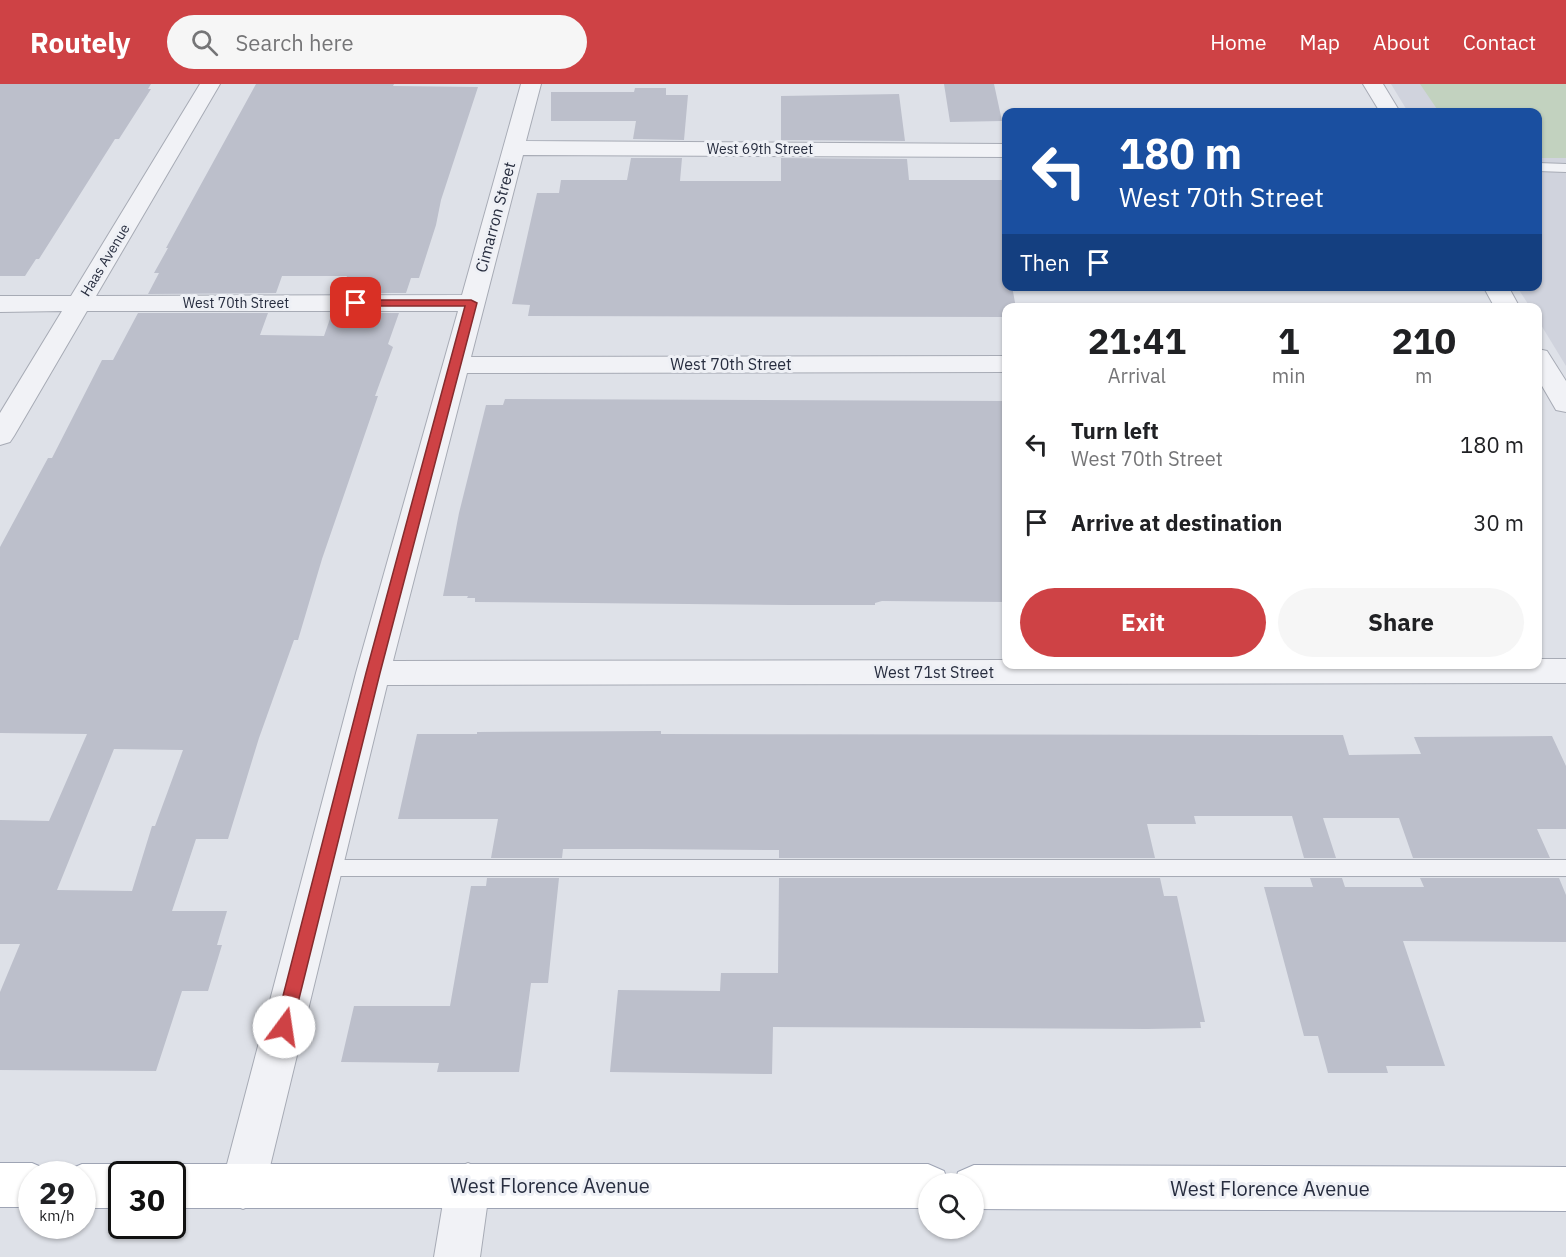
<!DOCTYPE html>
<html lang="en">
<head>
<meta charset="utf-8">
<style>
  :root { --surface:#fff; --page:#f6f6f6; --text:#202124; --muted:#757577; --accent:#ce4245 }
  body { margin:0; font-family:"IBM Plex Sans",sans-serif; background:var(--page); color:var(--text); height:100vh; display:flex; flex-direction:column; font-size:22px; white-space:nowrap }
  * { box-sizing:border-box; margin:0 }
  p { font-size:20px; color:var(--muted) }
  .icon { flex:none; width:33px; height:33px; fill:none; stroke:currentColor; stroke-width:2; stroke-linecap:round; stroke-linejoin:round }
  .map { position:relative; flex:1; overflow:hidden }
  .panel { position:absolute; left:1002px; top:219px; width:540px; height:366px; display:flex; flex-direction:column; background:var(--surface); border-radius:12px; box-shadow:0 2px 4px #0004 }
  .panel>* { flex:none }
  .banner { position:absolute; left:1002px; top:24px; width:540px; height:183px; border-radius:12px; box-shadow:0 2px 4px #0004; background:#1a4fa0; color:#fff; overflow:hidden }
  .controls { position:absolute; left:918px; top:1089px; display:grid; gap:12px }
  .controls a { display:grid; place-items:center; width:66px; height:66px; border-radius:50%; background:var(--surface); box-shadow:0 2px 4px #0004; font-size:30px }
  .speed { position:absolute; left:18px; top:1077px; display:flex; gap:12px; font-size:30px; font-weight:700; text-align:center }
  .speed>* { display:grid; place-content:center; width:78px; height:78px; border-radius:50%; background:var(--surface); box-shadow:0 2px 4px #0004; line-height:1 }
  .speed small { font-size:15px; font-weight:400 }
  .speed .limit { border:3px solid #111; border-radius:9px; background:#fff; color:#111 }
  .pin { position:absolute; display:grid; place-items:center; width:51px; height:51px; color:#fff; margin:-26px; border-radius:12px; box-shadow:0 3px 9px #0006 }
  .me { position:absolute; width:66px; margin:-33px; rotate:14deg; stroke-linejoin:round; filter:drop-shadow(0 0 4px #0008) }
  .turn { display:flex; align-items:center; gap:21px; height:126px; padding:0 18px; font-size:27px }
  .turn .icon { width:78px; height:78px; stroke-width:2.5 }
  .turn b { display:block; font-size:42px; line-height:51px }
  .then { display:flex; align-items:center; height:57px; padding:0 18px; background:#0003; gap:12px; font-size:22px }
  .eta { display:flex; justify-content:space-evenly; align-items:center; height:102px; text-align:center }
  .eta b { font-size:36px; font-weight:800; line-height:42px }
  .button { display:flex; gap:12px; margin-top:auto; padding:12px 18px }
  .button a { flex:1; height:69px; border-radius:36px; background:var(--accent); color:#fff; font-size:24px; font-weight:800; line-height:69px; text-align:center }
  .button a+a { background:var(--page); color:var(--text) }
  ul { padding:0; list-style:none }
  li { display:flex; align-items:center; gap:18px; height:78px; padding:0 18px }
  li div { flex:1 }
  li b { display:block; font-size:22px }
  li em { font-style:normal }
  header { display:flex; align-items:center; gap:36px; box-sizing:border-box; height:84px; padding:0 30px; background:var(--accent); color:#fff }
  header strong { font-size:28px }
  nav { display:flex; gap:33px; margin-inline-start:auto; font-size:21px }
  .search { width:420px; height:54px; background:var(--page); display:flex; align-items:center; gap:15px; box-sizing:border-box; padding:0 21px; border-radius:33px; color:var(--muted); font-size:22px }
  .map>svg:first-child { display:block }
  .built { fill:#d0d3dd }
  .green { fill:#c2d2bf }
  .building { fill:#bcbfcb; fill-rule:evenodd }
  .lines { fill:none; stroke-linecap:round; stroke-linejoin:round }
  .service-casing { stroke:#a7abb5; stroke-width:2 }
  .minor-casing { stroke:#a7abb5; stroke-width:2 }
  .tertiary-casing { stroke:#a7abb5; stroke-width:2 }
  .primary-casing { stroke:#9ea4b4; stroke-width:2 }
  .service { fill:#f1f2f6; fill-rule:evenodd }
  .minor { fill:#f1f2f6; fill-rule:evenodd }
  .tertiary { fill:#f1f2f6; fill-rule:evenodd }
  .primary { fill:#fff; fill-rule:evenodd }
  .route { fill:#ce4245; stroke:#862b2d; stroke-width:1.5 }
  .labels { text-anchor:middle; dominant-baseline:central; stroke-width:6; stroke-linejoin:round; paint-order:stroke }
  .far-street-label { font-size:14px; fill:#272d3f; stroke:#eef0f5 }
  .street-label { font-size:16px; fill:#272d3f; stroke:#eef0f5 }
  .near-street-label { font-size:20px; fill:#272d3f; stroke:#eef0f5 }
</style>
</head>
<body>
<header>
<strong>Routely</strong>
<div class="search"><svg class="icon" aria-label="search" viewBox="0 0 24 24"><circle cx="10" cy="10" r="6"/><path d="M15 15l6 6"/></svg>Search here</div>
<nav><a>Home</a><a>Map</a><a>About</a><a>Contact</a></nav>
</header>
<div class="map">
<svg width="1566" height="1173" viewBox="0 0 1566 1173">
  <rect width="100%" height="100%" fill="#dee1e8"/>
  <!-- built -->
  <path class="built" d="M 1391,0 L 1566,0 L 1566,282 L 1538,236 L 1538,224 L 1530,223 L 1517,203 L 1538,202 L 1538,28 L 1408,28 Z"/>
  <!-- green -->
  <path class="green" d="M 1420,0 L 1566,0 L 1566,74 L 1538,74 L 1538,28 L 1439,28 Z"/>
  <!-- building -->
  <path class="building" d="M 0,0 L 151,0 L 148,5 L 151,5 L 119,55 L 115,55 L 39,175 L 36,175 L 25,192 L 0,192 Z
    M 256,0 L 394,0 L 393,2 L 478,3 L 441,116 L 436,141 L 419,194 L 411,194 L 406,209 L 340,209 L 347,192 L 282,192 L 276,209 L 148,210 L 159,189 L 154,189 L 168,164 L 166,164 Z
    M 944,0 L 994,0 L 1002,37 L 950,38 Z
    M 635,4 L 666,4 L 666,11 L 688,11 L 684,56 L 633,55 L 636,37 L 551,37 L 551,8 L 634,8 Z
    M 899,10 L 905,57 L 781,56 L 781,12 Z
    M 631,74 L 682,74 L 680,97 L 781,97 L 781,74 L 907,75 L 909,96 L 1006,96 L 1006,202 L 1012,202 L 1016,224 L 1006,224 L 1006,233 L 528,232 L 530,221 L 512,220 L 537,109 L 559,109 L 561,96 L 627,96 Z
    M 138,229 L 268,229 L 260,251 L 324,252 L 332,229 L 399,229 L 388,260 L 393,263 L 375,312 L 378,312 L 322,475 L 298,556 L 294,556 L 259,654 L 228,755 L 196,755 L 172,827 L 227,827 L 217,861 L 222,861 L 208,907 L 182,907 L 156,987 L 0,986 L 0,908 L 20,860 L 0,860 L 0,736 L 49,737 L 87,650 L 0,649 L 0,463 L 48,374 L 52,374 L 102,276 L 113,276 ZM 114,665 L 183,666 L 155,742 L 152,742 L 132,807 L 57,806 Z
    M 505,315 L 1006,317 L 1006,518 L 882,517 L 875,519 L 875,521 L 791,521 L 475,518 L 475,514 L 467,514 L 468,512 L 443,512 L 459,429 L 486,321 L 503,321 Z
    M 661,647 L 661,650 L 1343,651 L 1349,671 L 1421,670 L 1414,653 L 1552,652 L 1566,682 L 1566,745 L 1537,745 L 1550,774 L 1413,774 L 1399,734 L 1323,734 L 1336,774 L 1304,774 L 1292,732 L 1194,732 L 1196,740 L 1147,740 L 1155,774 L 779,774 L 779,766 L 642,765 L 563,765 L 562,774 L 491,774 L 498,735 L 398,735 L 417,650 L 477,650 L 477,648 Z
    M 487,794 L 559,794 L 548,899 L 531,899 L 519,988 L 437,988 L 439,979 L 341,978 L 354,922 L 450,922 L 471,802 L 486,802 Z
    M 779,794 L 1160,794 L 1164,812 L 1177,812 L 1205,938 L 1200,938 L 1201,944 L 1147,945 L 773,943 L 772,990 L 610,988 L 618,906 L 720,907 L 721,889 L 778,889 Z
    M 1310,794 L 1342,794 L 1345,803 L 1424,803 L 1420,794 L 1559,794 L 1566,811 L 1566,858 L 1403,857 L 1445,982 L 1386,982 L 1388,989 L 1328,989 L 1318,952 L 1304,952 L 1264,803 L 1313,803 Z"/>
  <g class="lines">
    <!-- service casing -->
    <g class="service-casing">
      <path id="service" d="M 1538,79 L 1566,80 L 1566,88 L 1538,87 Z
        M 324,776 L 1566,776 L 1566,792 L 324,792 L 317,790 L 314,784 L 317,778 Z"/>
    </g>
    <!-- minor casing -->
    <g class="minor-casing">
      <path id="minor" d="M 200,0 L 220,0 L 96,212 L 462,211 L 521,0 L 541,0 L 526,57 L 1006,60 L 1006,73 L 523,71 L 471,273 L 1006,272 L 1006,288 L 467,289 L 393,577 L 1006,576 L 1006,580 L 1538,580 L 1538,575 L 1566,575 L 1566,599 L 387,601 L 265,1103 L 259,1118 L 243,1125 L 227,1118 L 221,1103 L 356,589 L 458,227 L 87,227 L 14,352 L 10,358 L 0,361 L 0,329 L 62,227 L 0,228 L 0,212 L 71,212 Z
        M 468,1079 L 484,1086 L 490,1101 L 480,1173 L 434,1173 L 446,1101 L 452,1086 Z"/>
    </g>
    <!-- tertiary casing -->
    <g class="tertiary-casing">
      <path id="tertiary" d="M 1363,0 L 1383,0 L 1400,28 L 1380,28 Z
        M 1483,202 L 1508,202 L 1520,224 L 1495,224 Z
        M 1538,265 L 1547,267 L 1566,297 L 1566,328 L 1556,326 L 1538,295 Z"/>
    </g>
    <!-- primary casing -->
    <g class="primary-casing">
      <path id="primary" d="M 0,1079 L 32,1079 L 48,1086 L 50,1090 L 32,1090 L 32,1123 L 0,1123 Z
        M 82,1080 L 122,1080 L 138,1087 L 139,1090 L 122,1090 L 122,1124 L 82,1124 L 82,1090 L 65,1090 L 66,1087 Z
        M 172,1080 L 928,1080 L 944,1087 L 949,1100 L 928,1100 L 928,1124 L 172,1124 L 172,1090 L 155,1090 L 156,1087 Z
        M 974,1081 L 1566,1083 L 1566,1127 L 974,1125 L 974,1100 L 954,1100 L 958,1088 Z"/>
    </g>
    <!-- service -->
    <use href="#service" class="service"/>
    <!-- minor -->
    <use href="#minor" class="minor"/>
    <!-- tertiary -->
    <use href="#tertiary" class="tertiary"/>
    <!-- primary -->
    <use href="#primary" class="primary"/>
  </g>
  <!-- route -->
  <path class="route" d="M 471,216 L 477,219 L 380,589 L 292,943 L 289,949 L 284,951 L 278,949 L 275,943 L 366,589 L 465,222 L 356,222 L 351,219 L 356,216 Z"/>
  <g class="labels">
    <!-- far-street labels -->
    <g class="far-street-label">
      <text x="760" y="65">West 69th Street</text>
      <text transform="translate(105 176) rotate(-59)">Haas Avenue</text>
      <text x="236" y="219">West 70th Street</text>
    </g>
    <!-- street labels -->
    <g class="street-label">
      <text transform="translate(495 133) rotate(-75)">Cimarron Street</text>
      <text x="731" y="280">West 70th Street</text>
      <text x="934" y="588">West 71st Street</text>
    </g>
    <!-- near-street labels -->
    <g class="near-street-label">
      <text x="550" y="1101">West Florence Avenue</text>
      <text x="1270" y="1104">West Florence Avenue</text>
    </g>
  </g>
</svg>
<div class="controls">
<a><svg class="icon" aria-label="search" viewBox="0 0 24 24"><circle cx="10" cy="10" r="6"/><path d="M15 15l6 6"/></svg></a>
</div>
<div class="speed"><div>29<small>km/h</small></div><div class="limit">30</div></div>
<div class="pin" style="left:356px;top:219px;background:#d93025"><svg class="icon" aria-label="arrive" viewBox="0 0 24 24"><path d="M6 21V4h12l-3 4 3 4H6"/></svg></div>
<svg class="me" style="left:284px;top:943px" viewBox="-20 -20 40 40"><circle r="19" fill="#fff"/><path d="M0-13L10 11 0 6-10 11z" fill="#ce4245"/></svg>
<div class="banner">
<div class="turn"><svg class="icon" aria-label="left" viewBox="0 0 24 24"><path d="M17 20v-9H6M10 6l-5 5 5 5"/></svg><div><b>180 m</b>West 70th Street</div></div>
<div class="then">Then<svg class="icon" aria-label="arrive" viewBox="0 0 24 24"><path d="M6 21V4h12l-3 4 3 4H6"/></svg></div>
</div>
<section class="panel">
<div class="eta">
<div><b>21:41</b><p>Arrival</p></div>
<div><b>1</b><p>min</p></div>
<div><b>210</b><p>m</p></div>
</div>
<ul>
<li><svg class="icon" aria-label="left" viewBox="0 0 24 24"><path d="M17 20v-9H6M10 6l-5 5 5 5"/></svg><div><b>Turn left</b><p>West 70th Street</p></div><em>180 m</em></li>
<li><svg class="icon" aria-label="arrive" viewBox="0 0 24 24"><path d="M6 21V4h12l-3 4 3 4H6"/></svg><div><b>Arrive at destination</b></div><em>30 m</em></li>
</ul>
<div class="button"><a>Exit</a><a>Share</a></div>
</section>
</div>
</body>
</html>
